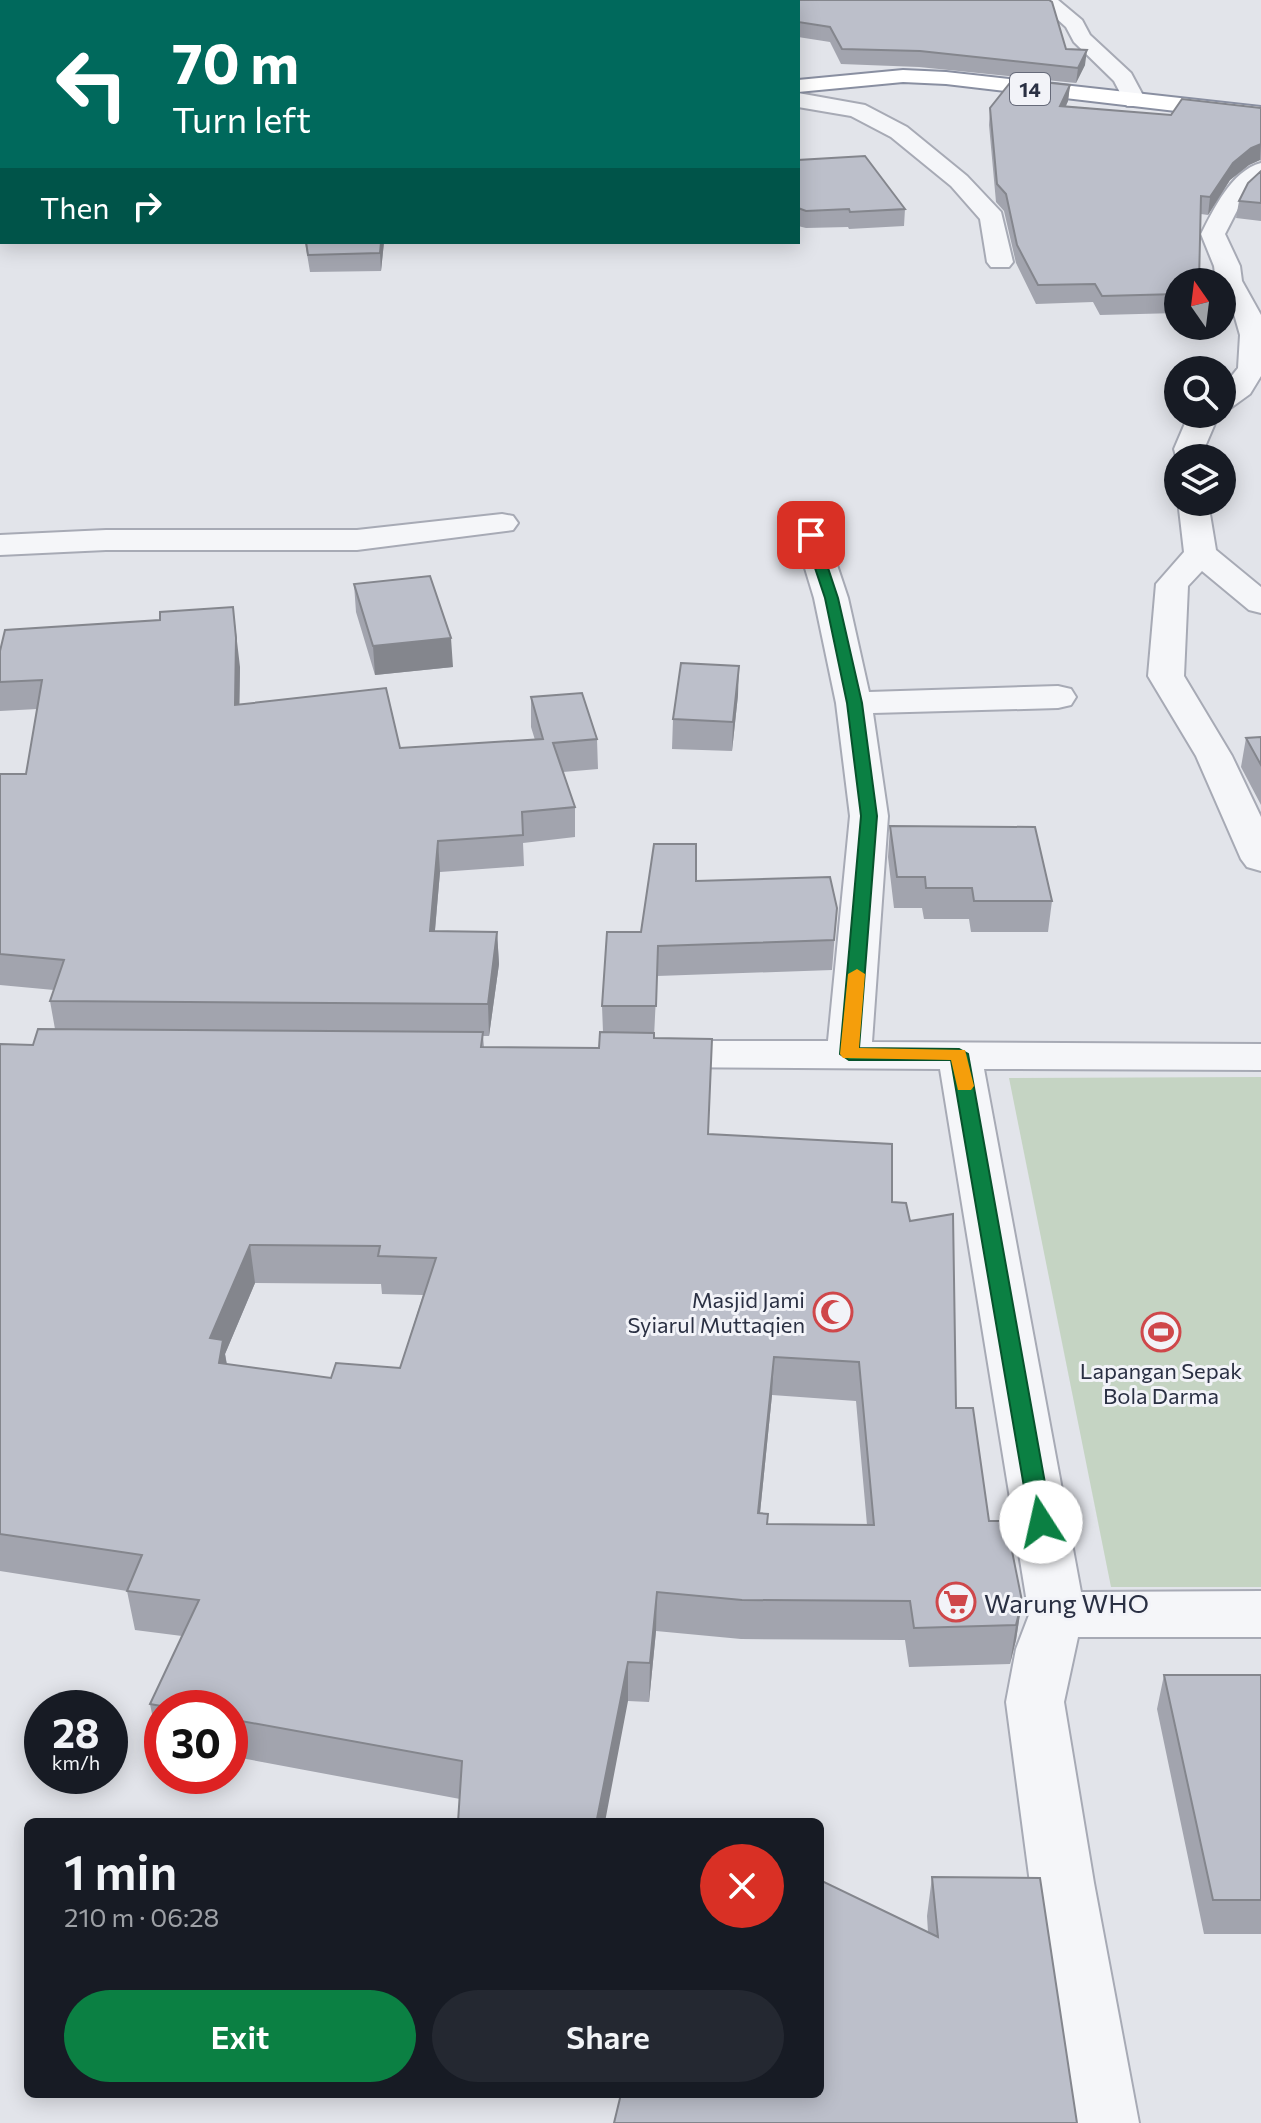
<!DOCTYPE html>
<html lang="en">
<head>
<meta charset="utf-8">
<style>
  :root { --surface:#171b24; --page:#242831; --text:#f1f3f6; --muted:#9ea1a6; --accent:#0b8043 }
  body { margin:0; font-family:Commissioner,sans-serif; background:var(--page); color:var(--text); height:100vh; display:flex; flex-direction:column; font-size:30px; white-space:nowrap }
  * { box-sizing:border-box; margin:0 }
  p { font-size:26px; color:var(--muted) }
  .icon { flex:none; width:44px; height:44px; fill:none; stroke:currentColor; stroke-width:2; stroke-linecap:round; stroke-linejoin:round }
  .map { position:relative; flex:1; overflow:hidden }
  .drawer { position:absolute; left:24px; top:1818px; width:800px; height:280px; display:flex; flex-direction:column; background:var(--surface); border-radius:12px; box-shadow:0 4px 20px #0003 }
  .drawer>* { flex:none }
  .guide { position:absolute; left:0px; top:0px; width:800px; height:244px; box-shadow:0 4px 20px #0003; background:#00695c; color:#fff; overflow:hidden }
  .needle { width:52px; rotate:346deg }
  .buttons { position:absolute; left:1164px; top:268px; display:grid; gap:16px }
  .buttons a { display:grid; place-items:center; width:72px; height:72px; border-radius:50%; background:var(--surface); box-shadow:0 4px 20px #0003; font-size:40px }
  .speed { position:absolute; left:24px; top:1690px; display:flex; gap:16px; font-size:40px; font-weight:700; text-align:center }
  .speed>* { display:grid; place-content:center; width:104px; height:104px; border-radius:50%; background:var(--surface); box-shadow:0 4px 20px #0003; line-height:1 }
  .speed small { font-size:20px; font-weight:400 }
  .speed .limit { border:12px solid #d22; background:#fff; color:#111 }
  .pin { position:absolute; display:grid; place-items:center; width:68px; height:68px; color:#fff; margin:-34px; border-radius:16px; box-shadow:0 4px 12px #0006 }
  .me { position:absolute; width:88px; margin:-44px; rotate:350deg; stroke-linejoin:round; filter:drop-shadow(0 0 6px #0008) }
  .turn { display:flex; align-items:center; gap:28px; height:168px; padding:0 40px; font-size:36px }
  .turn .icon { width:104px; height:104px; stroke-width:2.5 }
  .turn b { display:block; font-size:56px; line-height:68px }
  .then { display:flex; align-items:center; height:76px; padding:0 40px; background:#0003; gap:16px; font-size:30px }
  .round { display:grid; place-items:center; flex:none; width:84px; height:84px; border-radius:42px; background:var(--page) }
  .overview { display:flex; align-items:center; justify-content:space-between; height:136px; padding:0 40px }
  h1 { font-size:48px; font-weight:600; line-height:60px }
  .action { display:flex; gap:16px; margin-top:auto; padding:16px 40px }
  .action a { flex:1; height:92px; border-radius:48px; background:var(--accent); color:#fff; font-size:32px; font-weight:600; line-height:92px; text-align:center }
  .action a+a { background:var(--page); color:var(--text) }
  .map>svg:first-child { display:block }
  .green { fill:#c5d4c3 }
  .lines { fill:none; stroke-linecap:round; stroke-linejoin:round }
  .street-casing { stroke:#a7aab5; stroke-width:4 }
  .highway-casing { stroke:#898fa1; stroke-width:4 }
  .street { fill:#f5f6f9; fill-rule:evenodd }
  .highway { fill:#fff; fill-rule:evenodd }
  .wall { fill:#a2a4ae; fill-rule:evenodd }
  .shaded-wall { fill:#84868d }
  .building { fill:#bcbfca; stroke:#84868d; stroke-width:2; fill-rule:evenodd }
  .route { fill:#0b8043; stroke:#07532c; stroke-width:2 }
  .slow { fill:#f59e0b }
  .labels { text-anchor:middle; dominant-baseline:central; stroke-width:6; stroke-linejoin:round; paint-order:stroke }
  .shield { fill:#f2f3f8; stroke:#666a79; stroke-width:2 }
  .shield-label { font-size:20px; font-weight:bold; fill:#2a3043 }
  .poi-label { font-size:22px; fill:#2a3043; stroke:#f2f3f8; text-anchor:end }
  .near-poi-label { font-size:26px; fill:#2a3043; stroke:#f2f3f8; text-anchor:start }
</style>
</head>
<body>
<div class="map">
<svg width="1261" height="2123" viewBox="0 0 1261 2123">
  <rect width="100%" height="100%" fill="#e2e4ea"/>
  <!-- green -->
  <path class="green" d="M 1261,1077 L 1261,1587 L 1111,1587 L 1009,1078 Z"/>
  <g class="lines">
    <!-- street casing -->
    <g class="street-casing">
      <path id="street" d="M 1036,0 L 1058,0 L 1082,20 L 1090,35 L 1131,73 L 1146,101 L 1143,106 L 1127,106 L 1114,81 L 1074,42 L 1066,27 Z
        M 798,93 L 865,105 L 907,127 L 967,176 L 1001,212 L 1013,262 L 1009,267 L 991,267 L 987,262 L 980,219 L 951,186 L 891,137 L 851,116 L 798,107 Z
        M 1261,163 L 1261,183 L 1243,199 L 1225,234 L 1240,266 L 1242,281 L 1261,315 L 1261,376 L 1250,394 L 1232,407 L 1222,410 L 1222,388 L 1238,368 L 1240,335 L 1232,307 L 1222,291 L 1222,282 L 1216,281 L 1214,266 L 1201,234 C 1214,209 1231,171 1261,163 Z
        M 1189,414 L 1219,414 L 1204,449 L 1204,458 L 1178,458 L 1178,464 L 1174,449 Z
        M 1178,500 L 1208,502 L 1216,550 L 1261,587 L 1261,613 L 1249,610 L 1202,571 L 1188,586 L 1184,676 L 1232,756 L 1261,817 L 1261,871 L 1247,867 L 1241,859 L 1196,756 L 1148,676 L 1156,584 L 1184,552 Z
        M 502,514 L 513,516 L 518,523 L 513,530 L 357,550 L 106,550 L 0,555 L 0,535 L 106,530 L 357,530 Z
        M 811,525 L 822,528 L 827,535 L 848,598 L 869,692 L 1058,686 L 1071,689 L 1076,697 L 1071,705 L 1058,708 L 873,713 L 888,816 L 872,1042 L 1261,1044 L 1261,1070 L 984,1069 L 1081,1592 L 1261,1591 L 1261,1637 L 1078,1637 L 1064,1702 L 1094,1883 L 1139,2123 L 1071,2123 L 1030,1883 L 1006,1702 L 1016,1649 L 1029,1615 L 940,1069 L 651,1067 L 636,1064 L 629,1054 L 636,1044 L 651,1041 L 828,1041 L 850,816 L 836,703 L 814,598 L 795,535 L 800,528 Z"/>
    </g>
    <!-- highway casing -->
    <g class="highway-casing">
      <path id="highway" d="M 903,70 L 946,72 L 1261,107 L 1261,121 L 946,84 L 903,82 L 798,92 L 798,80 Z"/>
    </g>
    <!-- street -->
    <use href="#street" class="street"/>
    <!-- highway -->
    <use href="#highway" class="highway"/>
  </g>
  <!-- wall -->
  <path class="wall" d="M 798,2 L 1066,49 L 1085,65 L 1076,83 L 919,67 L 841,64 L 830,42 L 798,37 Z
    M 1070,85 L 1068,101 L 1066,106 L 1171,115 L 1261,108 L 1261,161 L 1260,160 L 1249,165 L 1230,180 L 1208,215 L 1201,214 L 1178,282 L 1178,313 L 1100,315 L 1093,302 L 1036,304 L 1016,263 L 1004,211 L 996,202 L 989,125 L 990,108 Z
    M 798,160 L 905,209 L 904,226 L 849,229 L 848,227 L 806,228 L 798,226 Z
    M 1261,171 L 1261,221 L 1236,218 L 1239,201 Z
    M 305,242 L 384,242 L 381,271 L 310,272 Z
    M 354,584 L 453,667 L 375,675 L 356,612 Z
    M 160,620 L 240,667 L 239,705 L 400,748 L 535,740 L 531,727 L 531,697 L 597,739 L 598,769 L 563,772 L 575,807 L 575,837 L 523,843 L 524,866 L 440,872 L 435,931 L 497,932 L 499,964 L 489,1036 L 483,1036 L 484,1047 L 599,1048 L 603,1032 L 602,1006 L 641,932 L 696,881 L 837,908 L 832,970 L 657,976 L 654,1037 L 709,1134 L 892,1202 L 956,1408 L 989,1521 L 1022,1601 L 1016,1640 L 1010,1664 L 909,1667 L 905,1640 L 741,1639 L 656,1631 L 649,1702 L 628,1701 L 460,1799 L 230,1756 L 230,1708 L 162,1708 L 162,1744 L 158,1743 L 150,1704 L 182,1636 L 135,1630 L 127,1591 L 0,1571 L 0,1044 L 33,1045 L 55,1029 L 50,1001 L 54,990 L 0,985 L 0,774 L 26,774 L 37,709 L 0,711 L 0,651 ZM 255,1283 L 381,1284 L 382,1294 L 423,1295 L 400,1368 L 331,1378 L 227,1364 L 225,1354 ZM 772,1395 L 856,1401 L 867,1525 L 768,1524 L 760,1513 Z
    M 738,695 L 732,751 L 672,749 L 673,719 Z
    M 1261,737 L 1261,805 L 1241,767 L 1246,738 Z
    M 890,826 L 1052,901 L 1048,932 L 971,932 L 969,919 L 924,919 L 922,908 L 894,908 L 888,857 Z
    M 1164,1675 L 1261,1675 L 1261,1934 L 1204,1934 L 1157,1709 Z
    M 932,1877 L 1077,2123 L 820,2094 L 928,1932 L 927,1916 Z"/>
  <!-- shaded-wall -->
  <path class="shaded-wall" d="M 1087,50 L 1085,65 L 1076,83 L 1078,68 Z
    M 1070,85 L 1068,101 L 1058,122 L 1060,106 Z
    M 1261,144 L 1260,160 L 1249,165 L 1230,180 L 1208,215 L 1210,197 L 1233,163 L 1251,148 Z
    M 381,242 L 384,242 L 381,271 L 380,253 Z
    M 233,607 L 240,667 L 239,735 L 235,705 Z
    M 451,638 L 453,667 L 375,675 L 373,646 Z
    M 739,666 L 738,695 L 732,751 L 733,722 Z
    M 438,841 L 440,872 L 432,963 L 430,931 Z
    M 497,932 L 499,964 L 489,1036 L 488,1004 Z
    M 250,1245 L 255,1283 L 225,1354 L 229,1379 L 224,1402 L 210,1338 Z
    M 774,1357 L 772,1395 L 756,1552 L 758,1513 Z
    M 657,1592 L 656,1631 L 649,1702 L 650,1663 Z
    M 1022,1601 L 1016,1640 L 1010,1664 L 1016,1625 Z
    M 628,1662 L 628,1701 L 605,1822 L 597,1819 Z"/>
  <!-- building -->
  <path class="building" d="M 320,0 L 502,0 L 503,2 L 320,2 Z
    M 608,0 L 722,0 L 724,2 L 609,2 Z
    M 735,0 L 1049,0 L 1052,2 L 1066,49 L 1087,50 L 1078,68 L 920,51 L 842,49 L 830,27 L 798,22 L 798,2 L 733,2 Z
    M 1013,79 L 1070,85 L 1060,106 L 1171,115 L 1182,99 L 1261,108 L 1261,144 L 1251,148 L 1233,163 L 1210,197 L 1201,196 L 1199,282 L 1178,282 L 1178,294 L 1102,296 L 1095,284 L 1038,285 L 1017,245 L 1006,194 L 997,184 L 990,108 Z
    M 865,156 L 905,209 L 850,212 L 849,209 L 806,211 L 798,208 L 798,160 Z
    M 1261,171 L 1261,203 L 1239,201 L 1248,183 Z
    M 306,242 L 381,242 L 380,253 L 308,255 Z
    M 430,576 L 451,638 L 373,646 L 354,584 Z
    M 233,607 L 236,638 L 235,705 L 386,688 L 400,748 L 543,739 L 531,697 L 582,693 L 597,739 L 553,743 L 575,807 L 522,812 L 523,835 L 438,841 L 430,931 L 497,932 L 488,1004 L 50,1001 L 64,960 L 0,954 L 0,774 L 26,774 L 42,680 L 0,682 L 0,651 L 5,630 L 160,620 L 160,612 Z
    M 681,663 L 739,666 L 733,722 L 673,719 Z
    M 1261,737 L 1261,765 L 1246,738 Z
    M 890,826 L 1035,827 L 1052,901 L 974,901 L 972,888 L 926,888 L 925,877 L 897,877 Z
    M 654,844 L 696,844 L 696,881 L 830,877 L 837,908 L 834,940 L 658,946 L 656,1006 L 602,1006 L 607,932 L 641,932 Z
    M 38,1029 L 483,1032 L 481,1047 L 599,1048 L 600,1032 L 654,1033 L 654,1038 L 712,1039 L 708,1134 L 892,1144 L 892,1202 L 906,1203 L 910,1221 L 953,1214 L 956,1408 L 973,1408 L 989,1521 L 1006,1521 L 1022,1601 L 1016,1625 L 914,1628 L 910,1601 L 742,1600 L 657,1592 L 650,1663 L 628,1662 L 597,1819 L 608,1822 L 458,1822 L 462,1761 L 230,1719 L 230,1708 L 172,1708 L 150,1704 L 199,1600 L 127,1591 L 142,1555 L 0,1534 L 0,1044 L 33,1045 ZM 250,1245 L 380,1246 L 378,1256 L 436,1258 L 400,1368 L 336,1363 L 331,1378 L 219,1363 L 223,1340 L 210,1338 ZM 774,1357 L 859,1362 L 874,1525 L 767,1524 L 768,1514 L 758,1513 Z
    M 1164,1675 L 1261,1675 L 1261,1900 L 1213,1900 Z
    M 932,1877 L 1040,1878 L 1077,2123 L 614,2123 L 621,2094 L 820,2094 L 820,1880 L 938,1937 Z"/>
  <!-- route -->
  <path class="route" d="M 811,531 L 817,535 L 838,598 L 862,703 L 877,816 L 859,1048 L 959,1049 L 968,1054 L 1052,1522 L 1049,1528 L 1041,1530 L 1033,1528 L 1030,1522 L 951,1060 L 849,1060 L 840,1054 L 861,816 L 847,703 L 825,598 L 804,535 Z"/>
  <!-- slow -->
  <path class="slow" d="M 857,969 L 865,974 L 859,1048 L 965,1050 L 974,1086 L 971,1090 L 958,1090 L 951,1060 L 843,1058 L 840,1054 L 848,974 Z"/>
  <!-- icons -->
  <defs>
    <g id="mosque-ring" transform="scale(2)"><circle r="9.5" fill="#f2f3f8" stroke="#cf474a" stroke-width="1.5"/><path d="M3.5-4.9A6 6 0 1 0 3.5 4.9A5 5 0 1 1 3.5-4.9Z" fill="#cf474a"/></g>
    <g id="stadium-ring" transform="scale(2)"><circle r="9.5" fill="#f2f3f8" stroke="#cf474a" stroke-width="1.5"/><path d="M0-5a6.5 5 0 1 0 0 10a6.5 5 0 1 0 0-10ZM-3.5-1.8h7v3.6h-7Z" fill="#cf474a"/></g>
    <g id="supermarket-ring" transform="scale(2)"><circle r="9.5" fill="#f2f3f8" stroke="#cf474a" stroke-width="1.5"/><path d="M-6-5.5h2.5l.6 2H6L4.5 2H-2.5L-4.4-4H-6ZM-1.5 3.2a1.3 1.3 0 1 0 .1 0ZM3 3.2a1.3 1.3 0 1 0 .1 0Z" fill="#cf474a"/></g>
  </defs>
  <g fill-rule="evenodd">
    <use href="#mosque-ring" x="833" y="1312"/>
    <use href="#stadium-ring" x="1161" y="1332"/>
    <use href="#supermarket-ring" x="956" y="1602"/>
  </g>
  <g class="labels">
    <!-- shield labels -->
    <rect class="shield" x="1010" y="73" width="40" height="32" rx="6"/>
    <g class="shield-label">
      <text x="1030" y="89">14</text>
    </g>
    <!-- poi labels -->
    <g class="poi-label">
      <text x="805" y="1299">Masjid Jami<tspan x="805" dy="25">Syiarul Muttaqien</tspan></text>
      <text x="1161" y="1370" text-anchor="middle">Lapangan Sepak<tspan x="1161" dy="25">Bola Darma</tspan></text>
    </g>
    <!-- near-poi labels -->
    <g class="near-poi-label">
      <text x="984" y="1602">Warung WHO</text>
    </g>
  </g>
</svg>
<div class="buttons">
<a><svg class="needle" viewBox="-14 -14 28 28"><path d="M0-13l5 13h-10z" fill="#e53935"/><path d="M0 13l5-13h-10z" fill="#9ea1a6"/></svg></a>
<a><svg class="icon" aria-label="search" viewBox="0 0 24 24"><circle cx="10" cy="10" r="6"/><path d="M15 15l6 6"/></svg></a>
<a><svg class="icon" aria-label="layers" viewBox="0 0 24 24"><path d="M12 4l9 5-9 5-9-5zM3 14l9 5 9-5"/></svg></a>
</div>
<div class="speed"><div>28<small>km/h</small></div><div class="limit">30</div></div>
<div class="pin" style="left:811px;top:535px;background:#d93025"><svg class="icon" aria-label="arrive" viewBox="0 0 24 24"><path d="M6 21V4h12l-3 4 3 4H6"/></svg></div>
<svg class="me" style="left:1041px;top:1522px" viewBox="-20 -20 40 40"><circle r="19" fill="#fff"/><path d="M0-13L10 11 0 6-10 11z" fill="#0b8043"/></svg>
<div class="guide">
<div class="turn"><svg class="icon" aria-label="left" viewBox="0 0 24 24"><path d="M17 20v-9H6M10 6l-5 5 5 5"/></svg><div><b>70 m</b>Turn left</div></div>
<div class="then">Then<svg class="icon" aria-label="right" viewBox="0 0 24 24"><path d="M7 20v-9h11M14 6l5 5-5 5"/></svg></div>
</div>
<section class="drawer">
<div class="overview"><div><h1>1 min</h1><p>210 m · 06:28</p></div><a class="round" style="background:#d93025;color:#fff"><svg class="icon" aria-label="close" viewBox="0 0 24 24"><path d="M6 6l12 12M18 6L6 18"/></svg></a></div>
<div class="action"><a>Exit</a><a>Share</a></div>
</section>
</div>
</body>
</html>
